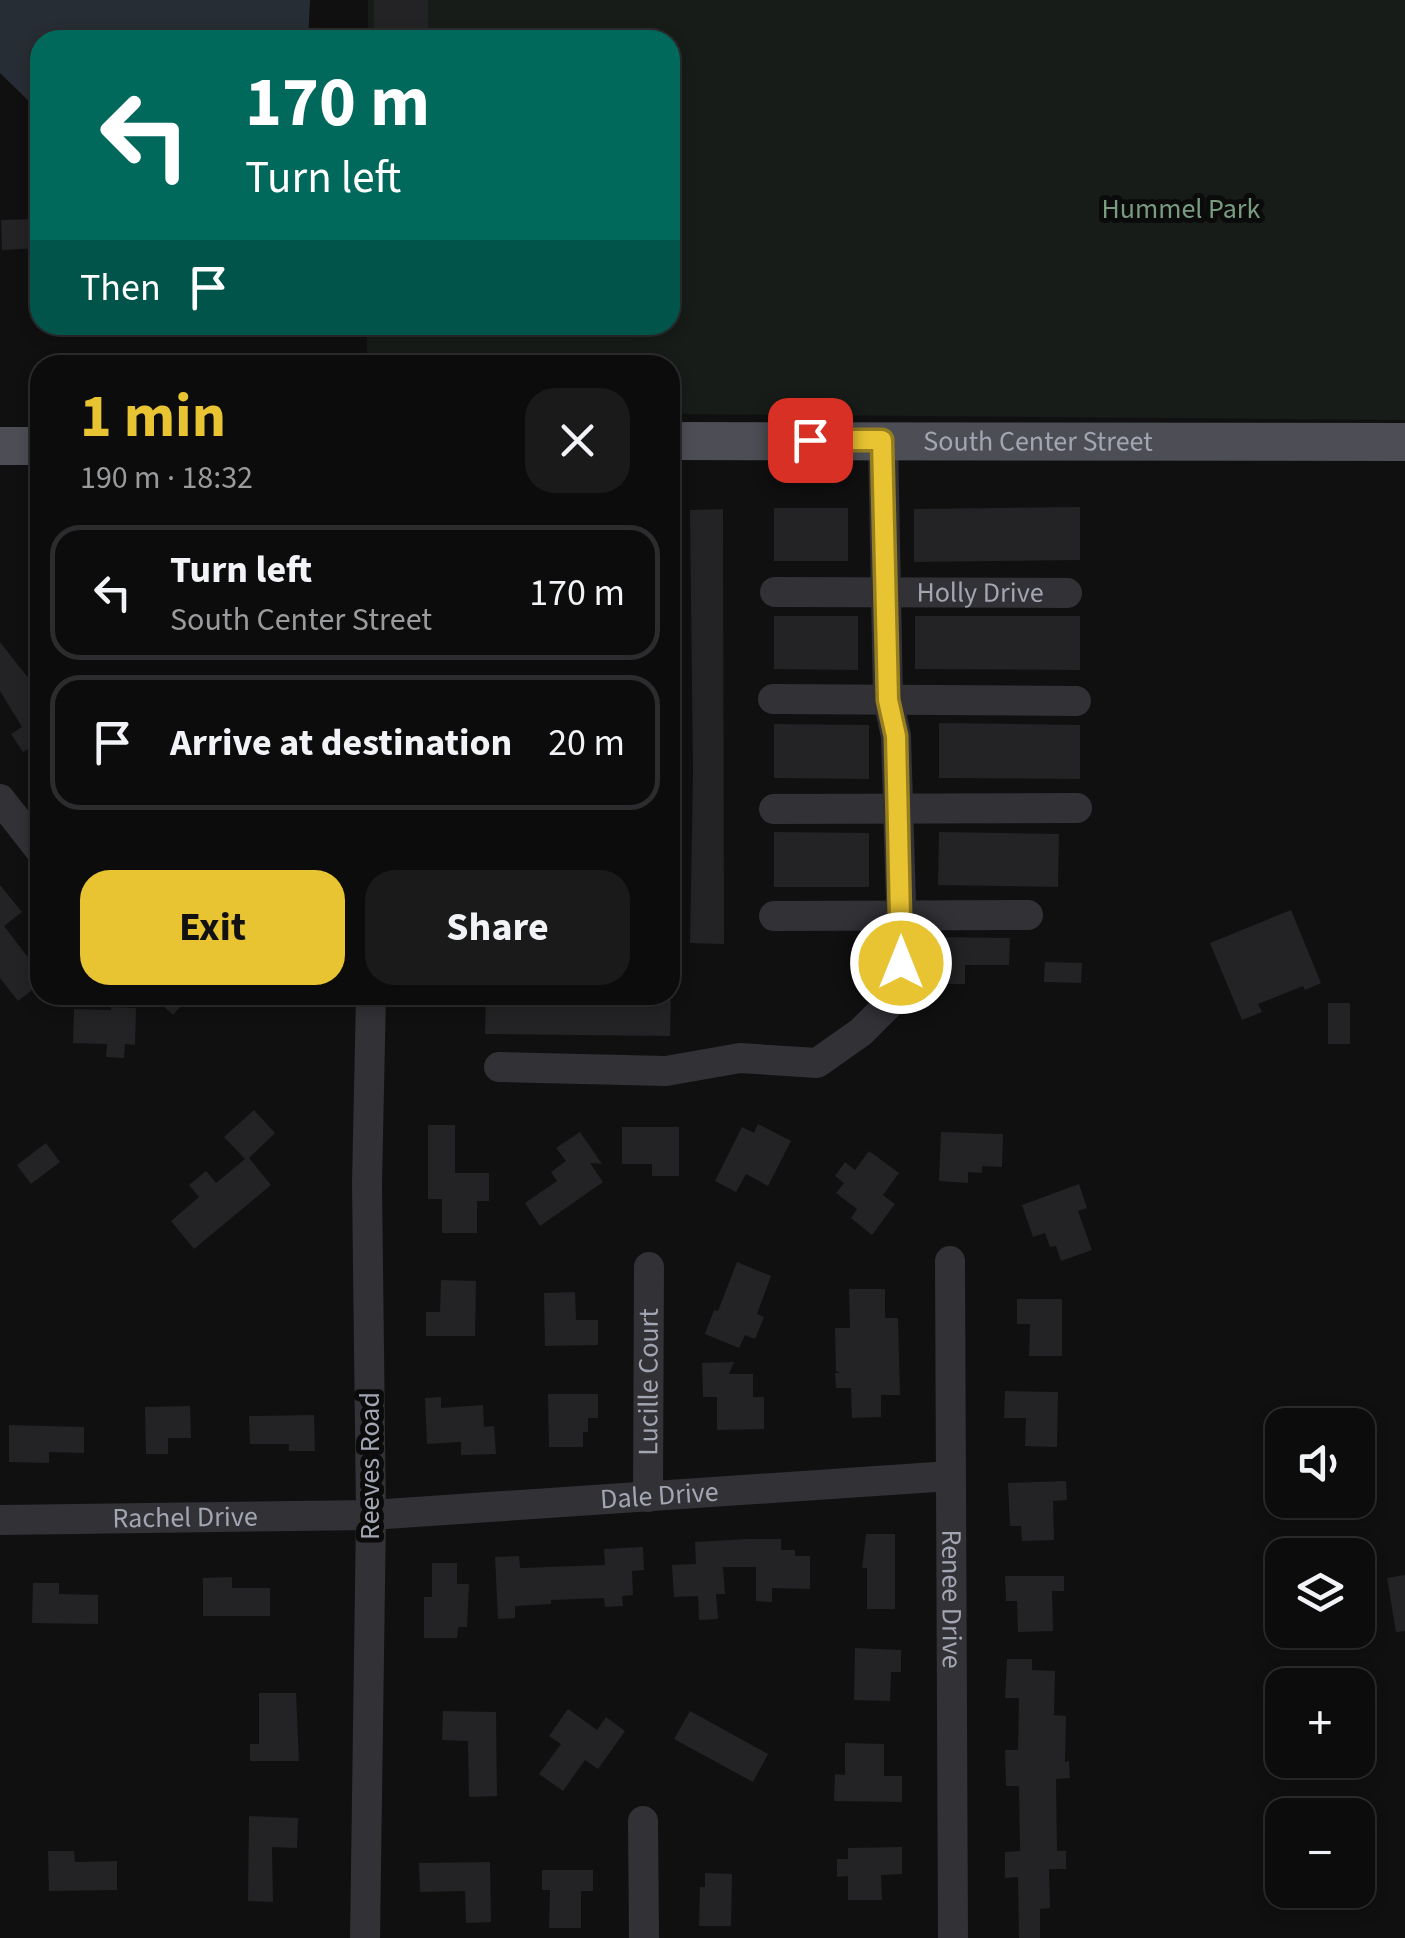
<!DOCTYPE html>
<html lang="en">
<head>
<meta charset="utf-8">
<style>
  :root { --surface:#0c0c0d; --page:#1a1a1b; --text:#f1f3f6; --muted:#9a9b9d; --line:#2c2c2e; --accent:#e8c332 }
  body { margin:0; font-family:"Source Sans 3",sans-serif; background:var(--page); color:var(--text); height:100vh; display:flex; flex-direction:column; font-size:38px; white-space:nowrap }
  * { box-sizing:border-box; margin:0 }
  p { font-size:32px; color:var(--muted) }
  .icon { flex:none; width:55px; height:55px; fill:none; stroke:currentColor; stroke-width:2; stroke-linecap:round; stroke-linejoin:round }
  .map { position:relative; flex:1; overflow:hidden }
  .sheet { position:absolute; left:30px; top:355px; width:650px; height:650px; display:flex; flex-direction:column; background:var(--surface); border-radius:30px; box-shadow:0 5px 15px #0003,0 0 0 2px var(--line) }
  .sheet>* { flex:none }
  .banner { position:absolute; left:30px; top:30px; width:650px; height:305px; border-radius:30px; box-shadow:0 5px 15px #0003,0 0 0 2px var(--line); background:#00695c; color:#fff; overflow:hidden }
  .fabs { position:absolute; left:1265px; top:1408px; display:grid; gap:20px }
  .fabs a { display:grid; place-items:center; width:110px; height:110px; border-radius:20px; background:var(--surface); box-shadow:0 5px 15px #0003,0 0 0 2px var(--line); font-size:50px }
  .pin { position:absolute; display:grid; place-items:center; width:85px; height:85px; color:#fff; margin:-42px; border-radius:20px; box-shadow:0 5px 15px #0006 }
  .me { position:absolute; width:110px; margin:-55px; rotate:0deg; stroke-linejoin:round; filter:drop-shadow(0 0 8px #0008) }
  .turn { display:flex; align-items:center; gap:35px; height:210px; padding:0 50px; font-size:45px }
  .turn .icon { width:130px; height:130px; stroke-width:2.5 }
  .turn b { display:block; font-size:70px; line-height:85px }
  .then { display:flex; align-items:center; height:95px; padding:0 50px; background:#0003; gap:20px; font-size:38px }
  .round { display:grid; place-items:center; flex:none; width:105px; height:105px; border-radius:30px; background:var(--page) }
  .summary { display:flex; align-items:center; justify-content:space-between; height:170px; padding:0 50px }
  h1 { font-size:60px; font-weight:700; line-height:75px; color:var(--accent) }
  .primary-button { display:flex; gap:20px; margin-top:auto; padding:20px 50px }
  .primary-button a { flex:1; height:115px; border-radius:30px; background:var(--accent); color:#111; font-size:40px; font-weight:700; line-height:115px; text-align:center }
  .primary-button a+a { background:var(--page); color:var(--text) }
  ul { padding:0; list-style:none }
  li { display:flex; align-items:center; gap:30px; height:135px; margin:0 20px 15px; padding:0 30px; border:5px solid var(--line); border-radius:30px }
  li div { flex:1 }
  li b { display:block; font-size:38px }
  li em { font-style:normal }
  .map>svg:first-child { display:block }
  .green { fill:#171c18 }
  .water { fill:#272d34 }
  .building { fill:#232325 }
  .lines { fill:none; stroke-linecap:round; stroke-linejoin:round }
  .minor { stroke:#313136; stroke-width:30 }
  .major { stroke:#4d4e55; stroke-width:38 }
  .route-casing { stroke:#977f20; stroke-width:25 }
  .route { stroke:#e8c332; stroke-width:18 }
  .labels { text-anchor:middle; dominant-baseline:central; stroke-width:10; stroke-linejoin:round; paint-order:stroke }
  .park-label { font-size:28px; fill:#799c80; stroke:#0b0b0c }
  .street-label { font-size:28px; fill:#a2a5b2; stroke:#0b0b0c }
</style>
</head>
<body>
<div class="map">
<svg width="1405" height="1938" viewBox="0 0 1405 1938">
  <rect width="100%" height="100%" fill="#101011"/>
  <!-- green -->
  <path class="green" d="M 368,0 L 1405,0 L 1405,420 L 670,414 L 670,365 L 367,365 L 367,325 L 670,325 L 670,40 L 368,40 Z"/>
  <!-- water -->
  <path class="water" d="M 0,0 L 310,0 L 308,40 L 40,40 L 40,112 L 0,73 Z"/>
  <!-- building -->
  <path class="building" d="M 374,0 L 428,0 L 428,40 L 374,40 Z
    M 40,219 L 40,248 L 2,250 L 1,220 Z
    M 1080,507 L 1080,560 L 914,562 L 914,509 Z
    M 774,508 L 848,508 L 848,561 L 774,561 Z
    M 723,509 L 724,944 L 690,943 L 693,773 L 690,510 Z
    M 774,616 L 858,616 L 858,670 L 774,669 Z
    M 915,616 L 1080,616 L 1080,670 L 915,669 Z
    M 0,642 L 32,683 L 40,678 L 40,758 L 33,746 L 23,752 L 11,734 L 22,727 L 0,691 Z
    M 939,723 L 1080,725 L 1080,779 L 939,778 Z
    M 774,724 L 869,725 L 869,779 L 774,778 Z
    M 774,832 L 869,833 L 869,887 L 774,887 Z
    M 939,832 L 1059,834 L 1058,887 L 938,885 Z
    M 0,885 L 22,912 L 4,926 L 30,960 L 40,952 L 40,984 L 18,1001 L 0,978 Z
    M 1291,910 L 1321,983 L 1305,990 L 1303,986 L 1258,1004 L 1262,1012 L 1242,1020 L 1210,943 Z
    M 937,937 L 1010,938 L 1009,965 L 965,965 L 965,984 L 936,984 Z
    M 1045,962 L 1082,963 L 1081,983 L 1044,982 Z
    M 151,995 L 191,995 L 173,1015 Z
    M 486,995 L 671,995 L 670,1036 L 485,1034 Z
    M 1328,1003 L 1350,1003 L 1350,1044 L 1328,1044 Z
    M 111,1007 L 136,1008 L 135,1045 L 125,1044 L 124,1058 L 106,1057 L 107,1044 L 73,1043 L 74,1009 L 111,1010 Z
    M 254,1110 L 275,1133 L 249,1158 L 271,1185 L 194,1249 L 171,1221 L 199,1197 L 189,1185 L 206,1171 L 216,1183 L 245,1159 L 224,1137 Z
    M 758,1124 L 791,1141 L 768,1186 L 746,1174 L 736,1192 L 715,1181 L 742,1127 L 754,1133 Z
    M 428,1125 L 455,1125 L 455,1173 L 489,1173 L 489,1201 L 477,1201 L 477,1233 L 442,1233 L 442,1199 L 428,1199 Z
    M 622,1127 L 679,1127 L 679,1176 L 652,1176 L 652,1164 L 622,1164 Z
    M 580,1132 L 602,1164 L 590,1163 L 603,1182 L 540,1226 L 525,1203 L 557,1181 L 551,1172 L 566,1161 L 556,1148 Z
    M 941,1132 L 1003,1134 L 1002,1167 L 982,1166 L 982,1173 L 968,1172 L 968,1183 L 939,1181 Z
    M 46,1143 L 60,1162 L 31,1184 L 17,1165 Z
    M 869,1151 L 899,1173 L 883,1195 L 895,1204 L 872,1235 L 851,1218 L 857,1209 L 836,1193 L 844,1183 L 835,1176 L 845,1162 L 855,1170 Z
    M 1079,1184 L 1087,1208 L 1078,1211 L 1092,1250 L 1061,1261 L 1056,1246 L 1050,1247 L 1045,1233 L 1033,1237 L 1022,1205 Z
    M 737,1262 L 771,1276 L 757,1314 L 764,1317 L 755,1339 L 745,1335 L 739,1348 L 705,1334 L 714,1310 L 718,1311 Z
    M 441,1280 L 476,1281 L 475,1336 L 426,1336 L 426,1312 L 440,1312 Z
    M 849,1289 L 885,1289 L 885,1318 L 898,1318 L 900,1395 L 881,1395 L 881,1417 L 852,1418 L 851,1388 L 836,1388 L 835,1373 L 840,1373 L 836,1371 L 835,1328 L 850,1328 Z
    M 575,1292 L 576,1320 L 598,1320 L 598,1345 L 545,1346 L 544,1293 Z
    M 1017,1299 L 1062,1299 L 1062,1356 L 1029,1356 L 1030,1324 L 1017,1324 Z
    M 734,1362 L 729,1374 L 753,1374 L 753,1397 L 764,1397 L 764,1429 L 717,1430 L 717,1397 L 703,1397 L 702,1363 Z
    M 1005,1391 L 1058,1392 L 1057,1447 L 1025,1446 L 1026,1418 L 1004,1418 Z
    M 548,1394 L 598,1394 L 598,1418 L 588,1418 L 588,1432 L 583,1432 L 583,1447 L 549,1447 Z
    M 441,1397 L 441,1408 L 483,1405 L 484,1427 L 494,1426 L 496,1454 L 461,1455 L 461,1442 L 427,1444 L 425,1398 Z
    M 190,1406 L 191,1438 L 168,1438 L 168,1454 L 146,1454 L 145,1407 Z
    M 314,1415 L 315,1451 L 289,1451 L 289,1444 L 250,1444 L 249,1416 Z
    M 9,1425 L 84,1427 L 84,1453 L 49,1452 L 49,1463 L 9,1462 Z
    M 1066,1481 L 1067,1500 L 1053,1501 L 1054,1540 L 1022,1541 L 1021,1526 L 1010,1526 L 1008,1483 Z
    M 866,1534 L 895,1534 L 895,1609 L 867,1609 L 867,1568 L 862,1568 Z
    M 748,1539 L 781,1539 L 781,1550 L 795,1550 L 795,1556 L 810,1556 L 810,1589 L 772,1588 L 772,1602 L 756,1601 L 756,1567 L 723,1567 L 725,1594 L 716,1594 L 718,1619 L 699,1620 L 698,1596 L 674,1597 L 672,1565 L 696,1564 L 695,1542 Z
    M 643,1547 L 644,1570 L 632,1571 L 633,1595 L 622,1596 L 623,1606 L 605,1607 L 604,1598 L 551,1600 L 551,1604 L 515,1606 L 515,1618 L 498,1619 L 495,1557 L 519,1556 L 520,1568 L 605,1565 L 604,1549 Z
    M 432,1563 L 457,1563 L 457,1584 L 469,1584 L 467,1627 L 458,1627 L 457,1638 L 424,1638 L 424,1597 L 432,1597 Z
    M 1405,1575 L 1405,1631 L 1396,1632 L 1387,1578 Z
    M 1005,1576 L 1064,1576 L 1064,1591 L 1052,1591 L 1053,1631 L 1018,1632 L 1017,1601 L 1006,1601 Z
    M 232,1577 L 232,1588 L 270,1588 L 270,1616 L 203,1616 L 203,1578 Z
    M 33,1583 L 59,1583 L 59,1594 L 98,1595 L 98,1624 L 32,1623 Z
    M 855,1648 L 901,1650 L 901,1672 L 891,1672 L 890,1701 L 854,1700 Z
    M 1007,1659 L 1032,1659 L 1032,1670 L 1055,1671 L 1054,1715 L 1066,1716 L 1065,1762 L 1069,1761 L 1070,1778 L 1056,1779 L 1057,1851 L 1066,1851 L 1066,1869 L 1049,1869 L 1050,1908 L 1040,1909 L 1040,1938 L 1019,1938 L 1018,1877 L 1005,1878 L 1005,1852 L 1020,1851 L 1019,1786 L 1006,1786 L 1005,1750 L 1018,1750 L 1019,1698 L 1005,1698 Z
    M 259,1693 L 296,1693 L 299,1761 L 250,1761 L 250,1744 L 259,1744 Z
    M 568,1709 L 597,1730 L 606,1717 L 625,1731 L 598,1769 L 585,1760 L 563,1791 L 539,1774 L 561,1744 L 549,1736 Z
    M 443,1711 L 496,1712 L 497,1796 L 469,1797 L 468,1741 L 442,1740 Z
    M 690,1711 L 768,1754 L 753,1782 L 674,1739 Z
    M 845,1743 L 884,1744 L 884,1776 L 902,1776 L 902,1802 L 834,1801 L 835,1774 L 845,1775 Z
    M 249,1816 L 298,1818 L 297,1848 L 272,1847 L 273,1902 L 248,1901 Z
    M 902,1847 L 902,1874 L 881,1875 L 882,1900 L 848,1900 L 848,1876 L 837,1877 L 837,1859 L 848,1859 L 848,1848 Z
    M 48,1851 L 74,1851 L 75,1862 L 117,1861 L 117,1890 L 49,1891 Z
    M 490,1862 L 491,1922 L 466,1923 L 465,1891 L 420,1892 L 419,1863 Z
    M 542,1870 L 593,1870 L 593,1891 L 581,1891 L 581,1928 L 549,1928 L 550,1890 L 542,1890 Z
    M 705,1873 L 732,1874 L 731,1926 L 699,1926 L 700,1887 L 705,1887 Z"/>
  <g class="lines">
    <!-- minor -->
    <g class="minor">
      <path id="s1" d="M 775,592 L 1067,593"/>
      <path d="M 773,699 L 1076,701"/>
      <path d="M 0,799 L 40,850"/>
      <path d="M 774,809 L 1077,808"/>
      <path d="M 774,916 L 1028,915"/>
      <path d="M 499,1067 L 666,1071 L 740,1058 L 817,1063 L 861,1032 L 899,994 L 902,936 L 896,736 L 888,699 L 883,440"/>
      <path id="s2" d="M 950,1261 L 953,1938"/>
      <path id="s3" d="M 648,1497 L 649,1267"/>
      <path id="s4" d="M 0,1520 L 371,1515 L 950,1476"/>
      <path d="M 643,1821 L 644,1938"/>
      <path d="M 365,1938 L 371,1515 L 367,1183 L 371,995"/>
    </g>
    <!-- major -->
    <g class="major">
      <path id="s5" d="M 670,441 L 1405,442"/>
      <path d="M 0,446 L 40,446"/>
    </g>
  </g>
  <g class="lines">
    <!-- route casing -->
    <g class="route-casing">
      <path id="route" d="M 810,440 L 882,440 L 888,700 L 896,736 L 901,963"/>
    </g>
    <!-- route -->
    <use href="#route" class="route"/>
  </g>
  <g class="labels">
    <!-- park labels -->
    <g class="park-label">
      <text x="1181" y="209">Hummel Park</text>
    </g>
    <!-- street labels -->
    <g class="street-label">
      <text stroke="none"><textPath href="#s5" startOffset="368">South Center Street</textPath></text>
      <text stroke="none"><textPath href="#s1" startOffset="205">Holly Drive</textPath></text>
      <text stroke="none"><textPath href="#s3" startOffset="115">Lucille Court</textPath></text>
      <text transform="translate(370 1466) rotate(-90)">Reeves Road</text>
      <text stroke="none"><textPath href="#s4" startOffset="660">Dale Drive</textPath></text>
      <text stroke="none"><textPath href="#s4" startOffset="185">Rachel Drive</textPath></text>
      <text stroke="none"><textPath href="#s2" startOffset="338">Renee Drive</textPath></text>
    </g>
  </g>
</svg>
<div class="fabs">
<a><svg class="icon" aria-label="sound" viewBox="0 0 24 24"><path d="M4 9h4l5-4v14l-5-4H4zM17 9q2 3 0 6"/></svg></a>
<a><svg class="icon" aria-label="layers" viewBox="0 0 24 24"><path d="M12 4l9 5-9 5-9-5zM3 14l9 5 9-5"/></svg></a>
<a>+</a>
<a>−</a>
</div>
<div class="pin" style="left:810px;top:440px;background:#d93025"><svg class="icon" aria-label="arrive" viewBox="0 0 24 24"><path d="M6 21V4h12l-3 4 3 4H6"/></svg></div>
<svg class="me" style="left:901px;top:963px" viewBox="-20 -20 40 40"><circle r="17" fill="#e8c332" stroke="#fff" stroke-width="3"/><path d="M0-11L8 9 0 5-8 9z" fill="#fff"/></svg>
<div class="banner">
<div class="turn"><svg class="icon" aria-label="left" viewBox="0 0 24 24"><path d="M17 20v-9H6M10 6l-5 5 5 5"/></svg><div><b>170 m</b>Turn left</div></div>
<div class="then">Then<svg class="icon" aria-label="arrive" viewBox="0 0 24 24"><path d="M6 21V4h12l-3 4 3 4H6"/></svg></div>
</div>
<section class="sheet">
<div class="summary"><div><h1>1 min</h1><p>190 m · 18:32</p></div><a class="round"><svg class="icon" aria-label="close" viewBox="0 0 24 24"><path d="M6 6l12 12M18 6L6 18"/></svg></a></div>
<ul>
<li><svg class="icon" aria-label="left" viewBox="0 0 24 24"><path d="M17 20v-9H6M10 6l-5 5 5 5"/></svg><div><b>Turn left</b><p>South Center Street</p></div><em>170 m</em></li>
<li><svg class="icon" aria-label="arrive" viewBox="0 0 24 24"><path d="M6 21V4h12l-3 4 3 4H6"/></svg><div><b>Arrive at destination</b></div><em>20 m</em></li>
</ul>
<div class="primary-button"><a>Exit</a><a>Share</a></div>
</section>
</div>
</body>
</html>
